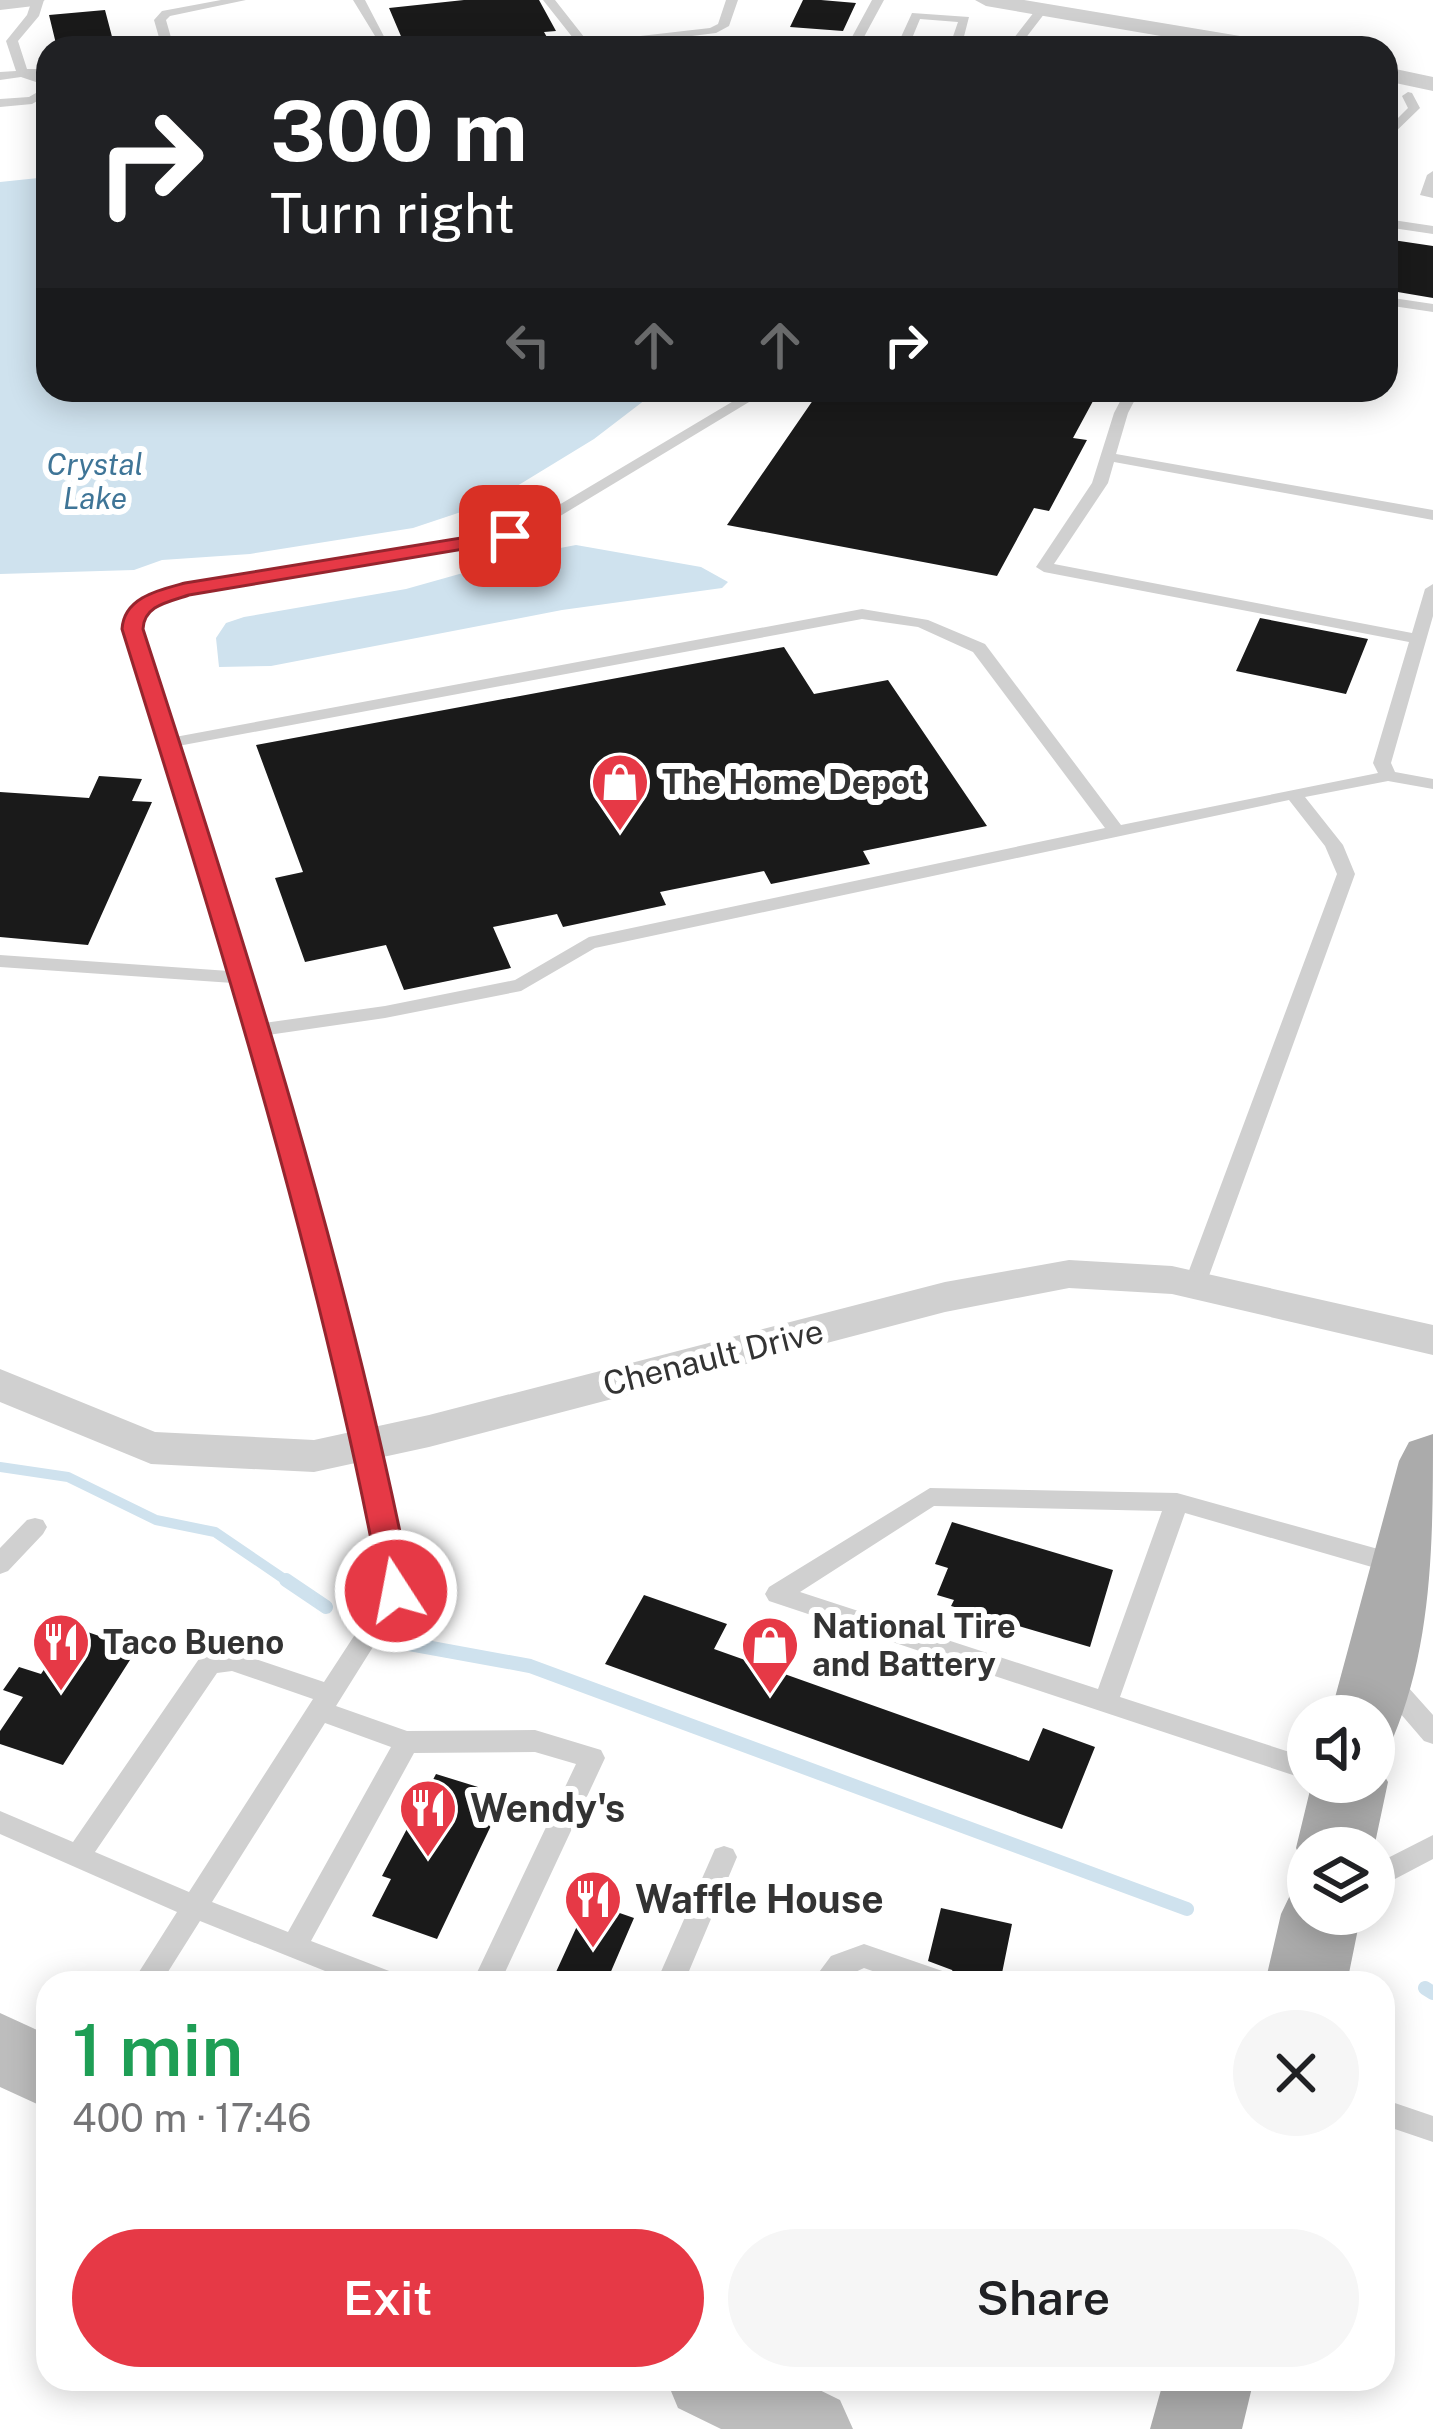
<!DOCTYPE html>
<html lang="en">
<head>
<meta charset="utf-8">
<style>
  :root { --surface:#fff; --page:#f6f6f6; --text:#202124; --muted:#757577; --accent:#e63946 }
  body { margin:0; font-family:"Public Sans",sans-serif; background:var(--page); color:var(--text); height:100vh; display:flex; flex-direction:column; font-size:45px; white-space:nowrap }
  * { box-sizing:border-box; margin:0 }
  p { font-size:39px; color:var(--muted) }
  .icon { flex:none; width:66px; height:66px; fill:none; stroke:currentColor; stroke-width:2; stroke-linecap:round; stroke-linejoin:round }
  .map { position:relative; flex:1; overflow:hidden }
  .panel { position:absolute; left:36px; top:1971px; width:1359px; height:420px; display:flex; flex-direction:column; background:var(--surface); border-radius:36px; box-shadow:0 6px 30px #0003 }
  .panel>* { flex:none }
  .hud { position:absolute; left:36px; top:36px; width:1362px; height:366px; border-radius:36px; box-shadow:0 6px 30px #0003; background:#202124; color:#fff; overflow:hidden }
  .tools { position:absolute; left:1287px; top:1695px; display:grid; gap:24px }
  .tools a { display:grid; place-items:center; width:108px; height:108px; border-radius:50%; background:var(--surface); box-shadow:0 6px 30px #0003; font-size:60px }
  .pin { position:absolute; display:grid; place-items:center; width:102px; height:102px; color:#fff; margin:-51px; border-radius:24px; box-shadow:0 6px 18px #0006 }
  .me { position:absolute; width:132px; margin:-66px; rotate:349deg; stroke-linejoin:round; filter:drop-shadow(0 0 9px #0008) }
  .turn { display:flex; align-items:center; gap:42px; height:252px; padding:0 36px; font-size:54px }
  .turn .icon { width:156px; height:156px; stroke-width:2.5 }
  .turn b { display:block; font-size:84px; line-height:102px }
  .lanes { display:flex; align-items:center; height:114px; padding:0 36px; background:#0003; justify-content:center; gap:60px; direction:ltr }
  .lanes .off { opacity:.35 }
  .round { display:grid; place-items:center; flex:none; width:126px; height:126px; border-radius:63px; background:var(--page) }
  .summary { display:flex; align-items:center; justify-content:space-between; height:204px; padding:0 36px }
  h1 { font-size:72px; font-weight:600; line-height:90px; color:#1e9e55 }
  .primary-button { display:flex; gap:24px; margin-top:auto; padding:24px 36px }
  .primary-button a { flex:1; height:138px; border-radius:72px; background:var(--accent); color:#fff; font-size:48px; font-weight:600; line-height:138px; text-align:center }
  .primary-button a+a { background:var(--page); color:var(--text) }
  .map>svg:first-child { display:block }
  .water { fill:#cfe2ee }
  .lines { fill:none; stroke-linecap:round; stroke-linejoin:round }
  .stream-far1 { stroke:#cfe2ee; stroke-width:10 }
  .stream { stroke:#cfe2ee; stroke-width:14 }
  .building { fill:#1a1a1a }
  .service { fill:#d0d0d0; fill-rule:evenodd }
  .minor { fill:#d0d0d0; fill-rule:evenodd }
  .secondary { fill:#bdbdbd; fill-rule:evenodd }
  .primary { fill:#ababab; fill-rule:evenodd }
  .route { fill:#e63946; stroke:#96252e; stroke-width:3 }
  .labels { text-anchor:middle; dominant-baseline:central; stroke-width:12; stroke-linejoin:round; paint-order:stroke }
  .far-water-label { font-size:30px; font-style:italic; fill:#3f7597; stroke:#fff }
  .poi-label { font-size:33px; font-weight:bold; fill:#333; stroke:#fff; text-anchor:start }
  .street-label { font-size:33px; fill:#333; stroke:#fff }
  .near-poi-label { font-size:39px; font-weight:bold; fill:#333; stroke:#fff; text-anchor:start }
</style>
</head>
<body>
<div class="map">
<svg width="1433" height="2429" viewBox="0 0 1433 2429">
  <rect width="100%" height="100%" fill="#fff"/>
  <!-- water -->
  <path class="water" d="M 48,177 L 48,390 L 658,390 L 594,439 L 491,502 L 413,528 L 250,554 L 162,560 L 134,570 L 0,574 L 0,182 Z
    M 576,545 L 701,567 L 728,582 L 722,588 L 562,610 L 271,666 L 219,667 L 216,638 L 226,623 L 244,617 L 406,589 L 534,553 Z"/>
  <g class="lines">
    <!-- stream-far1 -->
    <path class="stream-far1" d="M 0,1467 L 68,1477 L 156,1520 L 215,1532 L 290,1583"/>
    <!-- stream -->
    <path class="stream" d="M 286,1580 L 326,1607
      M 404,1643 L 530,1666 L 1187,1909
      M 1425,1988 L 1433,1993"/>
  </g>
  <!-- building -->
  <path class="building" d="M 464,0 L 539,0 L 556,31 L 544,32 L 552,46 L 406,48 L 389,8 Z
    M 803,0 L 821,0 L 856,3 L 843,31 L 790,27 Z
    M 105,10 L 115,48 L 57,48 L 49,15 Z
    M 1386,239 L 1433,246 L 1433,298 L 1386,290 Z
    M 820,390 L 1099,390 L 1073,438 L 1087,440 L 1049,511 L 1034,508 L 997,576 L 727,525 Z
    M 1260,618 L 1368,639 L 1346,694 L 1236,671 Z
    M 784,647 L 814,694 L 888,680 L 987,826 L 863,851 L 870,864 L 771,884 L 764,871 L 660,892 L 666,905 L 563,927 L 557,914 L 493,927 L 511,968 L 404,990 L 386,945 L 305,962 L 275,878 L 303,872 L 256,745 Z
    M 99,776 L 142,779 L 132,801 L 152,802 L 88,945 L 0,937 L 0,792 L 89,798 Z
    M 952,1522 L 1113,1570 L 1090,1647 L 951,1606 L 954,1600 L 937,1595 L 948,1568 L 935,1564 Z
    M 644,1595 L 727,1624 L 714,1649 L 1029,1761 L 1043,1728 L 1095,1747 L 1062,1829 L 605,1664 Z
    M 73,1627 L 137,1649 L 63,1765 L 0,1744 L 0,1731 L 23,1697 L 3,1690 L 19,1667 L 41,1674 Z
    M 436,1774 L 478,1787 L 470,1804 L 497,1813 L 437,1939 L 372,1916 L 391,1879 L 382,1876 Z
    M 588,1902 L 634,1918 L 606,1983 L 551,1983 Z
    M 941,1908 L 1012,1924 L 1000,1983 L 959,1983 L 952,1970 L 928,1961 Z"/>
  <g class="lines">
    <!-- service -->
    <path class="service" d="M 32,0 L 44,0 L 39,16 L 18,41 L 27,69 L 39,69 L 37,75 L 48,79 L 48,95 L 32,104 L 0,107 L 0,99 L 29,97 L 48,86 L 21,77 L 0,80 L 0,72 L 16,71 L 6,41 L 27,15 Z
      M 221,0 L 246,0 L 170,16 L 166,20 L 174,48 L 162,48 L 154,20 L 162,11 Z
      M 353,0 L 365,0 L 390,48 L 382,48 L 378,43 L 304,48 L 375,36 Z
      M 543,0 L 555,0 L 588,42 L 710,28 L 718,24 L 726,0 L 738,0 L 729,26 L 716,33 L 595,48 L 558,48 L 577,43 Z
      M 872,0 L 884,0 L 858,48 L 846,48 Z
      M 1038,7 L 1048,9 L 1018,48 L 1006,48 Z
      M 912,13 L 969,17 L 961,48 L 949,48 L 958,22 L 920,19 L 908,48 L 896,48 Z
      M 1408,92 L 1412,93 L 1420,108 L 1386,141 L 1386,130 L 1408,108 L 1402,96 Z
      M 1433,171 L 1433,198 L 1420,195 L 1427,175 Z
      M 1386,219 L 1433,226 L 1433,234 L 1386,227 Z
      M 1386,297 L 1433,304 L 1433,312 L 1386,305 Z
      M 752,390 L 769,390 L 537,530 L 516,539 L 186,594 C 164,600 145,605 140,629 L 175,737 L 862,609 L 928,620 L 985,644 L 1121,825 L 1378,773 L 1373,763 L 1409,642 L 1044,572 L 1036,567 L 1092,483 L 1114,413 L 1126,390 L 1140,390 L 1128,413 L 1116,454 L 1433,510 L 1433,520 L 1114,462 L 1108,483 L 1054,564 L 1412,633 L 1425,589 L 1433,584 L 1433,616 L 1391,763 L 1395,772 L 1433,779 L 1433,789 L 1388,781 L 1305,797 L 1343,845 L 1355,874 L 1206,1284 L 1195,1292 L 1184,1284 L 1337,874 L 1325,846 L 1289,800 L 595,948 L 521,991 L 385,1018 L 268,1035 L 354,1347 L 408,1591 L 336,1706 L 407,1731 L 535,1730 L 601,1750 L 605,1758 L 500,1983 L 472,1983 L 576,1764 L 535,1752 L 414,1753 L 311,1941 L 397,1974 L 401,1983 L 355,1983 L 200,1921 L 161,1983 L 132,1983 L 177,1912 L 0,1834 L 0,1811 L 73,1842 L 201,1656 L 232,1651 L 324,1682 L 384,1590 L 332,1347 L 233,983 L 0,967 L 0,955 L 229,971 L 124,629 C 131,598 157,591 185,584 L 506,532 L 527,524 ZM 862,619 L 918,627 L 973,652 L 1105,828 L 589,937 L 515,980 L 385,1006 L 264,1023 L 252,981 L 254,978 L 249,973 L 178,746 ZM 232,1671 L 313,1699 L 189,1892 L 95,1852 L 217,1673 ZM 325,1723 L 391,1747 L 288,1932 L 212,1902 Z
      M 930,1488 L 1177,1493 L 1396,1554 L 1404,1557 L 1408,1564 L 1404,1571 L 1396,1574 L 1185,1513 L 1120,1697 L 1308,1758 L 1308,1780 L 769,1601 L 765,1594 L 769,1587 ZM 934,1506 L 1162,1511 L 1098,1689 L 800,1592 Z
      M 35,1518 L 43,1520 L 47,1527 L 43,1534 L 8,1571 L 0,1574 L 0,1548 L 27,1520 Z
      M 1390,1674 L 1399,1677 L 1433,1715 L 1433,1744 L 1424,1741 L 1381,1691 L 1378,1684 L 1381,1677 Z
      M 1433,1835 L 1433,1859 L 1374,1890 L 1374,1865 Z
      M 724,1846 L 733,1849 L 737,1857 L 684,1983 L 656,1983 L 715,1849 Z
      M 864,1944 L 951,1974 L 955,1983 L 906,1983 L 864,1968 L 851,1974 L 842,1983 L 811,1983 L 831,1956 Z
      M 1383,2099 L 1433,2116 L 1433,2142 L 1383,2125 Z"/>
    <!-- minor -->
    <path class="minor" d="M 0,0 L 45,0 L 34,6 L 0,10 Z
      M 975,0 L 1024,0 L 1270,41 L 1281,48 L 1231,48 L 986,6 Z
      M 1386,67 L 1433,77 L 1433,91 L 1386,81 Z
      M 1069,1260 L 1172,1266 L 1433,1325 L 1433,1355 L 1172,1294 L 1069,1288 L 945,1312 L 429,1447 L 314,1472 L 151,1464 L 0,1402 L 0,1369 L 155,1432 L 314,1440 L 429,1415 L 945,1282 Z"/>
    <!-- secondary -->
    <path class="secondary" d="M 0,2013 L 48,2035 L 48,2109 L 0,2087 Z
      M 666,2379 L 797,2379 L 840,2400 L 853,2429 L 721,2429 L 678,2408 Z"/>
    <!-- primary -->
    <path class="primary" d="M 1433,1434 C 1433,1537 1433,1644 1393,1738 L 1374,1745 L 1374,1716 L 1330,1716 L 1399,1461 L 1409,1442 Z
      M 1374,1758 L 1388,1782 L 1374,1848 L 1308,1848 L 1307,1872 L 1296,1848 L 1312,1782 L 1374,1782 Z
      M 1308,1883 L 1308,1914 L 1361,1914 L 1347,1983 L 1265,1983 L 1281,1914 L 1293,1889 Z
      M 1164,2379 L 1254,2379 L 1242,2429 L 1150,2429 Z"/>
  </g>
  <!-- route -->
  <path class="route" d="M 510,530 L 517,531 L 517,540 L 189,595 C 169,602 144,605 143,629 C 246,946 348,1264 412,1591 L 407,1600 L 396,1604 L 385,1600 L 381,1591 C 320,1264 221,946 122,629 C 124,597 159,590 185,583 Z"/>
  <!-- icons -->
  <defs>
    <g id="shop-pin" transform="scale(3)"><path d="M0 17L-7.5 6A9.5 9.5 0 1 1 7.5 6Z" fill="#e63946" stroke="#fff"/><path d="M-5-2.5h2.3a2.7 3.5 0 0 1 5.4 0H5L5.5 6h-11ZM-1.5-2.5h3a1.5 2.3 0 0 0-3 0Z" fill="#fff"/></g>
    <g id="restaurant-pin" transform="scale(3)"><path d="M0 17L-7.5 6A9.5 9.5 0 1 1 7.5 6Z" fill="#e63946" stroke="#fff"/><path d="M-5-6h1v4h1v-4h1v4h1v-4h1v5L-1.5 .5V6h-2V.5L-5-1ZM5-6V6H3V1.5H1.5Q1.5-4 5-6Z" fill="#fff"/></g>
  </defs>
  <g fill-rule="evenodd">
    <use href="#shop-pin" x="620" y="782"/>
    <use href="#restaurant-pin" x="61" y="1642"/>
    <use href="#shop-pin" x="770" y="1645"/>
    <use href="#restaurant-pin" x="428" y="1808"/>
    <use href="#restaurant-pin" x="593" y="1899"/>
  </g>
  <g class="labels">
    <!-- far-water labels -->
    <g class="far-water-label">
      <text x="95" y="464">Crystal<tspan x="95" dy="34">Lake</tspan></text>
    </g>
    <!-- poi labels -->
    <g class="poi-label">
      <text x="662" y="782">The Home Depot</text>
      <text x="812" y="1626">National Tire<tspan x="812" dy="38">and Battery</tspan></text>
      <text x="103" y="1642">Taco Bueno</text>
    </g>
    <!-- street labels -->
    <g class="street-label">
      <text transform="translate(713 1357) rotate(-14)">Chenault Drive</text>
    </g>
    <!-- near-poi labels -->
    <g class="near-poi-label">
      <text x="470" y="1808">Wendy's</text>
      <text x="635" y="1899">Waffle House</text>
    </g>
  </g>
</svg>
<div class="tools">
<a><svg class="icon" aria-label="sound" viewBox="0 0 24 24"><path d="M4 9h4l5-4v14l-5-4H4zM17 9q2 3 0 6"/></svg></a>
<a><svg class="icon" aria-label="layers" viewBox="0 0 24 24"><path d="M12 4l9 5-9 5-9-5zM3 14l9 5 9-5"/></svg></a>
</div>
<div class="pin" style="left:510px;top:536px;background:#d93025"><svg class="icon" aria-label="arrive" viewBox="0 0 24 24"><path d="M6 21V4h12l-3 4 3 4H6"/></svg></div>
<svg class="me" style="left:396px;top:1591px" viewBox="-20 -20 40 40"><circle r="17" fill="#e63946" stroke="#fff" stroke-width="3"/><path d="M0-11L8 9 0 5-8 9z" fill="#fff"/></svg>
<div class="hud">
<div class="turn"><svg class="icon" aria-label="right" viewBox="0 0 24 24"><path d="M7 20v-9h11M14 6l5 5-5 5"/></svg><div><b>300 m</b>Turn right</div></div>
<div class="lanes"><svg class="icon off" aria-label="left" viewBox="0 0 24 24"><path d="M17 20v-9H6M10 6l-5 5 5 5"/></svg><svg class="icon off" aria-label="ahead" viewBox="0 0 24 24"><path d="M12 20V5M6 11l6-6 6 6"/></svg><svg class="icon off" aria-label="ahead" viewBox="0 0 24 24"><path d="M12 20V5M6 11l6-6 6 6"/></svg><svg class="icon" aria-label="right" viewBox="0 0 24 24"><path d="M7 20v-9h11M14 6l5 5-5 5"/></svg></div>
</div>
<section class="panel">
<div class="summary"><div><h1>1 min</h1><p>400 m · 17:46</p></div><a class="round"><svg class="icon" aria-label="close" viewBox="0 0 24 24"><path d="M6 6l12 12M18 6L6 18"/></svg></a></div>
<div class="primary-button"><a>Exit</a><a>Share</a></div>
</section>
</div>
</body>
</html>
